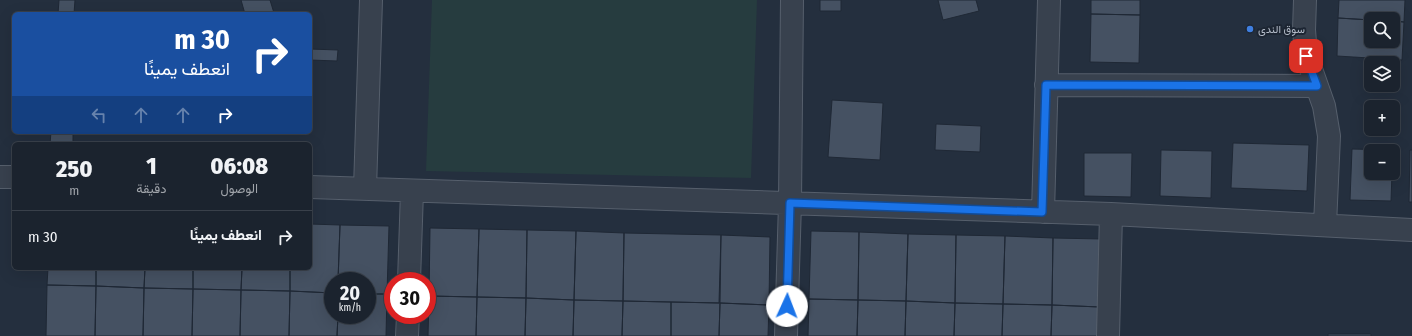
<!DOCTYPE html>
<html lang="ar">
<head>
<meta charset="utf-8">
<style>
  :root { --surface:#1b232e; --page:#242b36; --text:#f1f3f6; --muted:#a0a4aa; --line:#39404a }
  body { margin:0; font-family:"Fira Sans Condensed",Vazirmatn,sans-serif; background:var(--page); color:var(--text); direction:rtl; height:100vh; display:flex; flex-direction:column; font-size:15px; white-space:nowrap }
  * { box-sizing:border-box; margin:0 }
  p { font-size:13px; color:var(--muted) }
  .icon { flex:none; width:22px; height:22px; fill:none; stroke:currentColor; stroke-width:2; stroke-linecap:round; stroke-linejoin:round }
  .map { position:relative; flex:1; overflow:hidden; direction:ltr }
  .details { position:absolute; left:12px; top:142px; width:300px; height:128px; display:flex; flex-direction:column; background:var(--surface); border-radius:6px; box-shadow:0 4px 16px #0002,0 0 0 1px var(--line); direction:rtl }
  .details>* { flex:none }
  .guide { position:absolute; left:12px; top:12px; width:300px; height:122px; border-radius:6px; box-shadow:0 4px 16px #0002,0 0 0 1px var(--line); direction:rtl; background:#1a4fa0; color:#fff; overflow:hidden }
  .buttons { position:absolute; left:1364px; top:12px; display:grid; gap:8px }
  .buttons a { display:grid; place-items:center; width:36px; height:36px; border-radius:6px; background:var(--surface); box-shadow:0 4px 16px #0002,0 0 0 1px var(--line); font-size:20px }
  .speed { position:absolute; left:324px; top:272px; display:flex; gap:8px; font-size:20px; font-weight:700; text-align:center }
  .speed>* { display:grid; place-content:center; width:52px; height:52px; border-radius:50%; background:var(--surface); box-shadow:0 4px 16px #0002,0 0 0 1px var(--line); line-height:1 }
  .speed small { font-size:10px; font-weight:400 }
  .speed .limit { border:6px solid #d22; background:#fff; color:#111 }
  .pin { position:absolute; display:grid; place-items:center; width:34px; height:34px; color:#fff; margin:-17px; border-radius:8px; box-shadow:0 2px 6px #0006 }
  .me { position:absolute; width:44px; margin:-22px; rotate:2deg; stroke-linejoin:round; filter:drop-shadow(0 0 3px #0008) }
  .turn { display:flex; align-items:center; gap:14px; height:84px; padding:0 16px; font-size:18px }
  .turn .icon { width:52px; height:52px; stroke-width:2.5 }
  .turn b { display:block; font-size:28px; line-height:34px }
  .lanes { display:flex; align-items:center; height:38px; padding:0 16px; background:#0003; justify-content:center; gap:20px; direction:ltr }
  .lanes .off { opacity:.35 }
  .eta { display:flex; justify-content:space-evenly; align-items:center; height:68px; text-align:center }
  .eta b { font-size:24px; font-weight:800; line-height:28px }
  ul { padding:0; list-style:none }
  li { display:flex; align-items:center; gap:12px; height:52px; padding:0 16px; border-top:1px solid var(--line) }
  li div { flex:1 }
  li b { display:block; font-size:15px }
  li em { font-style:normal }
  .map>svg:first-child { display:block }
  .green { fill:#263c3f }
  .building { fill:#455162; stroke:#1f2835 }
  .lines { fill:none; stroke-linecap:round; stroke-linejoin:round }
  .minor-casing { stroke:#565f6c; stroke-width:24 }
  .minor { stroke:#38414e; stroke-width:22 }
  .route-casing { stroke:#114b97; stroke-width:10 }
  .route { stroke:#1a73e8; stroke-width:7 }
  .shop-dot { fill:#3f7fe0; stroke:#1d2633; stroke-width:1.5 }
  .labels { text-anchor:middle; dominant-baseline:central; stroke-width:4; stroke-linejoin:round; paint-order:stroke }
  .poi-label { font-size:11px; fill:#b4bcc9; stroke:#1d2633; text-anchor:start }
</style>
</head>
<body>
<div class="map">
<svg width="1412" height="336" viewBox="0 0 1412 336">
  <rect width="100%" height="100%" fill="#242f3e"/>
  <!-- green -->
  <path class="green" d="M 432,0 L 757,0 L 751,178 L 426,171 Z"/>
  <!-- building -->
  <path class="building" d="M 59,0 L 75,0 L 74,14 L 58,14 Z
    M 241,0 L 270,0 L 274,13 L 245,14 Z
    M 820,0 L 841,0 L 841,11 L 820,11 Z
    M 938,0 L 976,0 L 979,11 L 943,20 Z
    M 1091,0 L 1140,0 L 1140,15 L 1091,14 Z
    M 1339,0 L 1405,0 L 1404,22 L 1393,21 L 1393,19 L 1371,20 L 1338,18 Z
    M 1091,14 L 1140,15 L 1139,63 L 1090,62 Z
    M 1338,18 L 1371,20 L 1371,41 L 1393,41 L 1393,21 L 1404,22 L 1402,60 L 1337,56 Z
    M 310,49 L 338,50 L 337,61 L 310,60 Z
    M 832,100 L 883,103 L 880,160 L 828,157 Z
    M 936,124 L 981,126 L 980,152 L 935,150 Z
    M 51,132 L 73,132 L 73,144 L 50,144 Z
    M 1233,143 L 1309,145 L 1307,191 L 1231,188 Z
    M 1352,149 L 1393,150 L 1371,151 L 1371,173 L 1392,173 L 1391,201 L 1350,200 Z
    M 1161,150 L 1212,151 L 1211,198 L 1160,196 Z
    M 1410,150 L 1412,150 L 1412,202 L 1409,202 Z
    M 1084,153 L 1132,153 L 1131,197 L 1084,196 Z
    M 310,224 L 340,225 L 338,281 L 333,281 L 333,293 L 290,291 L 290,268 L 310,268 Z
    M 340,225 L 389,226 L 387,294 L 367,294 L 367,281 L 338,281 Z
    M 430,228 L 479,229 L 477,297 L 429,296 Z
    M 479,229 L 527,230 L 526,298 L 477,297 Z
    M 527,230 L 576,231 L 574,300 L 526,298 Z
    M 576,231 L 624,233 L 623,301 L 574,300 Z
    M 811,231 L 859,232 L 858,300 L 809,299 Z
    M 859,232 L 908,234 L 906,301 L 858,300 Z
    M 624,233 L 721,235 L 719,303 L 623,301 Z
    M 908,234 L 956,235 L 955,303 L 906,301 Z
    M 721,235 L 770,237 L 769,305 L 720,303 Z
    M 956,235 L 1005,236 L 1003,304 L 955,303 Z
    M 1005,236 L 1053,238 L 1052,305 L 1003,304 Z
    M 1053,238 L 1102,239 L 1100,307 L 1052,305 Z
    M 48,268 L 96,268 L 96,286 L 47,285 Z
    M 96,268 L 145,268 L 144,288 L 96,286 Z
    M 145,268 L 193,268 L 193,289 L 144,288 Z
    M 193,268 L 242,268 L 241,290 L 193,289 Z
    M 242,268 L 290,268 L 290,291 L 241,290 Z
    M 47,285 L 96,286 L 95,336 L 46,336 Z
    M 96,286 L 144,288 L 143,336 L 95,336 Z
    M 144,288 L 193,289 L 192,336 L 143,336 Z
    M 193,289 L 241,290 L 240,336 L 192,336 Z
    M 241,290 L 290,291 L 289,336 L 240,336 Z
    M 290,291 L 333,293 L 333,315 L 338,315 L 337,336 L 289,336 Z
    M 367,294 L 387,294 L 386,336 L 337,336 L 338,315 L 367,315 Z
    M 429,296 L 477,297 L 476,336 L 428,336 Z
    M 477,297 L 526,298 L 525,336 L 476,336 Z
    M 526,298 L 574,300 L 573,336 L 525,336 Z
    M 809,299 L 858,300 L 857,336 L 808,336 Z
    M 574,300 L 623,301 L 622,336 L 573,336 Z
    M 858,300 L 906,301 L 905,336 L 857,336 Z
    M 623,301 L 671,302 L 671,336 L 622,336 Z
    M 906,301 L 955,303 L 954,336 L 905,336 Z
    M 671,302 L 720,303 L 719,336 L 671,336 Z
    M 720,303 L 769,305 L 768,336 L 719,336 Z
    M 955,303 L 1003,304 L 1002,336 L 954,336 Z
    M 1003,304 L 1052,305 L 1051,336 L 1002,336 Z
    M 1052,305 L 1100,307 L 1100,336 L 1051,336 Z
    M 1328,334 L 1371,334 L 1371,336 L 1328,336 Z"/>
  <g class="lines">
    <!-- minor casing -->
    <g class="minor-casing">
      <path id="minor" d="M 1305,0 L 1304,30 L 1306,55 L 1324,106 L 1329,136 L 1325,225
        M 1046,85 L 1317,86
        M 0,177 L 14,177
        M 310,187 L 1111,214 L 1412,230
        M 365,189 L 371,0
        M 1043,212 L 1049,0
        M 409,281 L 412,191
        M 407,336 L 408,315
        M 786,336 L 790,203 L 792,0
        M 1108,336 L 1111,214"/>
    </g>
    <!-- minor -->
    <use href="#minor" class="minor"/>
  </g>
  <g class="lines">
    <!-- route casing -->
    <g class="route-casing">
      <path id="route" d="M 787,306 L 790,203 L 1042,212 L 1046,85 L 1317,86 L 1306,56"/>
    </g>
    <!-- route -->
    <use href="#route" class="route"/>
  </g>
  <!-- markers -->
  <circle class="shop-dot" cx="1250" cy="29" r="4"/>
  <g class="labels">
    <!-- poi labels -->
    <g class="poi-label">
      <text x="1258" y="29">سوق الندى</text>
    </g>
  </g>
</svg>
<div class="buttons">
<a><svg class="icon" aria-label="search" viewBox="0 0 24 24"><circle cx="10" cy="10" r="6"/><path d="M15 15l6 6"/></svg></a>
<a><svg class="icon" aria-label="layers" viewBox="0 0 24 24"><path d="M12 4l9 5-9 5-9-5zM3 14l9 5 9-5"/></svg></a>
<a>+</a>
<a>−</a>
</div>
<div class="speed"><div>20<small>km/h</small></div><div class="limit">30</div></div>
<div class="pin" style="left:1306px;top:56px;background:#d93025"><svg class="icon" aria-label="arrive" viewBox="0 0 24 24"><path d="M6 21V4h12l-3 4 3 4H6"/></svg></div>
<svg class="me" style="left:787px;top:306px" viewBox="-20 -20 40 40"><circle r="19" fill="#fff"/><path d="M0-13L10 11 0 6-10 11z" fill="#1a73e8"/></svg>
<div class="guide">
<div class="turn"><svg class="icon" aria-label="right" viewBox="0 0 24 24"><path d="M7 20v-9h11M14 6l5 5-5 5"/></svg><div><b>30 m</b>انعطف يمينًا</div></div>
<div class="lanes"><svg class="icon off" aria-label="left" viewBox="0 0 24 24"><path d="M17 20v-9H6M10 6l-5 5 5 5"/></svg><svg class="icon off" aria-label="ahead" viewBox="0 0 24 24"><path d="M12 20V5M6 11l6-6 6 6"/></svg><svg class="icon off" aria-label="ahead" viewBox="0 0 24 24"><path d="M12 20V5M6 11l6-6 6 6"/></svg><svg class="icon" aria-label="right" viewBox="0 0 24 24"><path d="M7 20v-9h11M14 6l5 5-5 5"/></svg></div>
</div>
<section class="details">
<div class="eta">
<div><b>06:08</b><p>الوصول</p></div>
<div><b>1</b><p>دقيقة</p></div>
<div><b>250</b><p>m</p></div>
</div>
<ul>
<li><svg class="icon" aria-label="right" viewBox="0 0 24 24"><path d="M7 20v-9h11M14 6l5 5-5 5"/></svg><div><b>انعطف يمينًا</b></div><em>30 m</em></li>
</ul>
</section>
</div>
</body>
</html>
